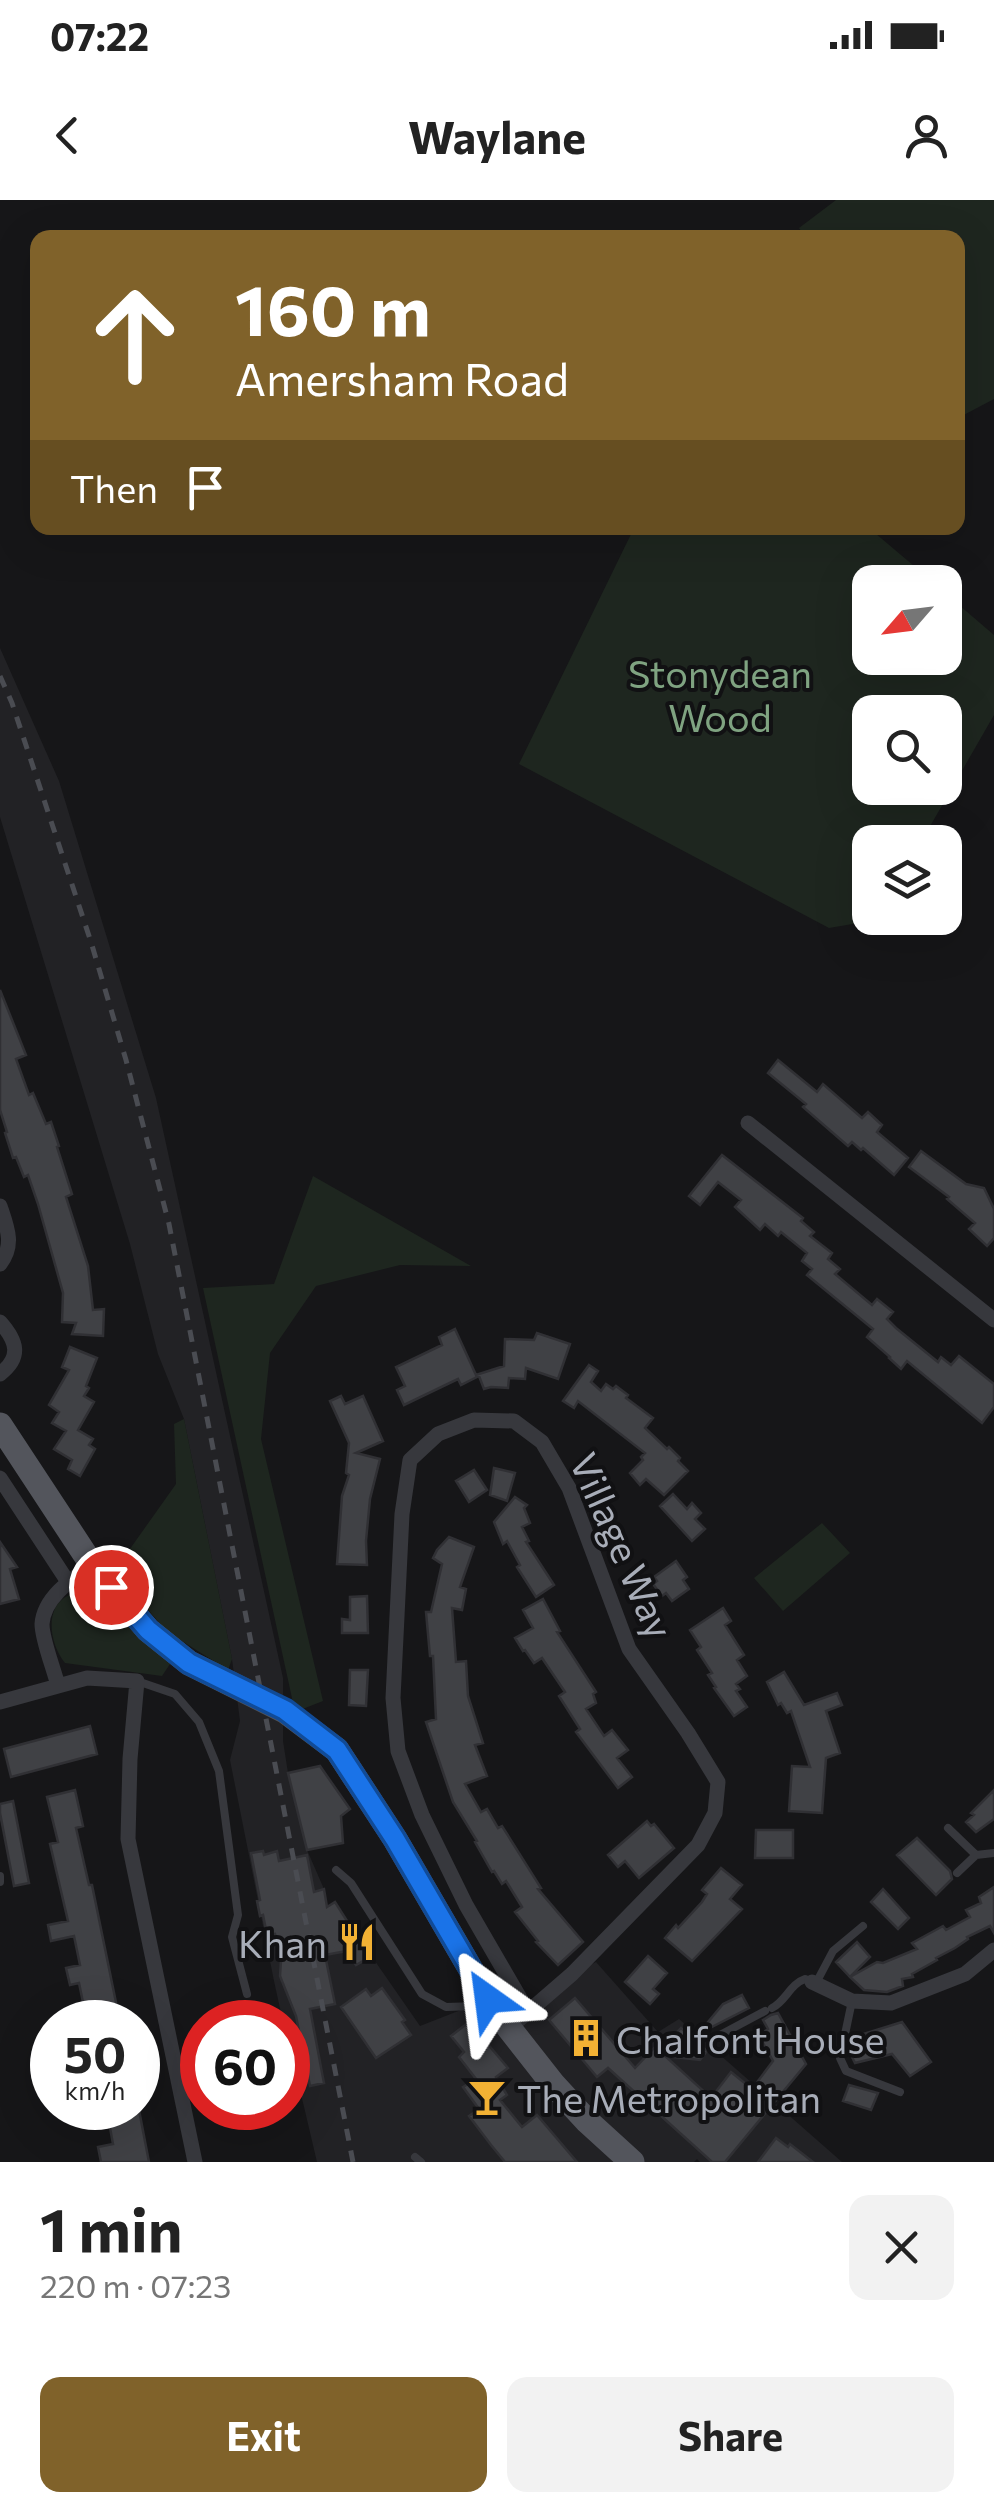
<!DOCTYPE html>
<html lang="en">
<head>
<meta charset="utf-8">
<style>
  :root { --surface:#fff; --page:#f2f2f2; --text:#222; --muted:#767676; --accent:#80622a }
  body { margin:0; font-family:Commissioner,sans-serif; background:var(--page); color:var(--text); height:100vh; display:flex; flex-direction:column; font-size:38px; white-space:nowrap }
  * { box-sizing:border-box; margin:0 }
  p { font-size:32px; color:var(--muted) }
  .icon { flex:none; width:55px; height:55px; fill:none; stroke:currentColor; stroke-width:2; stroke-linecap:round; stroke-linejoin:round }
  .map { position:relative; height:1962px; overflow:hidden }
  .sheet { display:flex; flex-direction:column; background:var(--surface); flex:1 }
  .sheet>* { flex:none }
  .hud { position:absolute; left:30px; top:30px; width:935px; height:305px; border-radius:20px; box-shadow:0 10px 40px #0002; background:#80622a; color:#fff; overflow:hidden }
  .needle { width:65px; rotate:242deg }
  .tools { position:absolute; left:852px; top:365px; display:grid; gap:20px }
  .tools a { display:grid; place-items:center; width:110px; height:110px; border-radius:20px; background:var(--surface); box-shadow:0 10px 40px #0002; font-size:50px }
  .speed { position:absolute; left:30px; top:1800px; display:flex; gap:20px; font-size:50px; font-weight:700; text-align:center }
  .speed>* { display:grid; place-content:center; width:130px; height:130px; border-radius:50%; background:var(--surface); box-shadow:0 10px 40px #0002; line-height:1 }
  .speed small { font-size:25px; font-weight:400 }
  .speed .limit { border:15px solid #d22; background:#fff; color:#111 }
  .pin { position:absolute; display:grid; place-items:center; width:85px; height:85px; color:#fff; margin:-42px; border:5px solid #fff; border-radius:50%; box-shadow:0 2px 10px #0007 }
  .me { position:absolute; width:110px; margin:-55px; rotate:329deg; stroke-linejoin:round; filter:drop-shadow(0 0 8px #0008) }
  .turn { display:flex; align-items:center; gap:35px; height:210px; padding:0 40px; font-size:45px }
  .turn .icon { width:130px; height:130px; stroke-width:2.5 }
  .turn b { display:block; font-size:70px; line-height:85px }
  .then { display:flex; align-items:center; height:95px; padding:0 40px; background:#0003; gap:20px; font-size:38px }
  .round { display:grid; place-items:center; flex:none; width:105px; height:105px; border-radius:20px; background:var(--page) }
  .summary { display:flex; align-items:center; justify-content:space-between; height:170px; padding:0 40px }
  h1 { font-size:60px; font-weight:700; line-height:75px }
  .action { display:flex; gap:20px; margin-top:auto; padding:20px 40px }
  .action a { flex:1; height:115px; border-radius:20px; background:var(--accent); color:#fff; font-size:40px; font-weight:700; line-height:115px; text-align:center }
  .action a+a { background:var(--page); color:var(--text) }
  .status { display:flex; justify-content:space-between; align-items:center; height:70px; padding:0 50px; background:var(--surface); direction:ltr }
  .status svg { height:28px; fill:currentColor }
  header { display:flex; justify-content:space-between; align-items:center; height:130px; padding:0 40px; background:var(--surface); font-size:45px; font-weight:700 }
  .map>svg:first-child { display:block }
  .built { fill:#222225 }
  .green { fill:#1e261f; fill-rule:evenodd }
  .building { fill:#404145; stroke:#303034; stroke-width:2.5 }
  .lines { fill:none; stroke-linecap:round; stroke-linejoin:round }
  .service { stroke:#37383d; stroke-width:8 }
  .minor { stroke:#37383d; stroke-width:15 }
  .primary { stroke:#53555c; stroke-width:25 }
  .rail { stroke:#4a4c52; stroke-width:5; stroke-dasharray:12 10; stroke-linecap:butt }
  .route-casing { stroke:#114b97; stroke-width:25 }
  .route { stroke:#1a73e8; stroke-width:18 }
  .labels { text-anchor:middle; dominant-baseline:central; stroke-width:8; stroke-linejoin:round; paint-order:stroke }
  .park-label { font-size:38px; fill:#7fa381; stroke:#111113 }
  .street-label { font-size:38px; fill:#a8adb8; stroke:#111113 }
  .poi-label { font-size:38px; fill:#a8adb8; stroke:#111113; text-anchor:start }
</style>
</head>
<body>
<div class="status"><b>07:22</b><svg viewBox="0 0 49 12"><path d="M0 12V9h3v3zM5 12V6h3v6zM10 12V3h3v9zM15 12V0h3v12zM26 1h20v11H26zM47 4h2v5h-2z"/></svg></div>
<header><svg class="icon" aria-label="back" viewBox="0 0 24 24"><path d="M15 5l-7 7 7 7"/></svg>Waylane<svg class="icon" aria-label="person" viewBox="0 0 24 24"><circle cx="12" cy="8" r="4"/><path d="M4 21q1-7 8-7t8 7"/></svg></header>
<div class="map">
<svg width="994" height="1962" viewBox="0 0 994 1962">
  <rect width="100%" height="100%" fill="#161618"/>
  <!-- built -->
  <path class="built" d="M 0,448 L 59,581 L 156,898 L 283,1478 L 283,1541 L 288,1573 L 307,1650 L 324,1689 L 324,1709 L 334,1702 L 420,1826 L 466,1808 L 477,1806 L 508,1827 L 572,1774 L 596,1762 L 658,1832 L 679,1819 L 842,1962 L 700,1962 L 697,1959 L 694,1962 L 317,1962 L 288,1839 L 288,1822 L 283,1822 L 274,1781 L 230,1560 L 240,1521 L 232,1459 L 184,1219 L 158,1154 L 130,1044 L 0,617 Z"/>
  <!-- green -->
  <path class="green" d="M 836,0 L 994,0 L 994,199 L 958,218 L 958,38 L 805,37 L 799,28 Z
    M 634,328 L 869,328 L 933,382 L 870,382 L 870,458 L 945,458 L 945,393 L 994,435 L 994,515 L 921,642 L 870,642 L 870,718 L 877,718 L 876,720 L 829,728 L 519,564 ZM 870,512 L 945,512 L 945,588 L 870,588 Z
    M 313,976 L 471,1066 L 400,1065 L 316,1086 L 270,1153 L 261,1239 L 323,1501 L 295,1512 L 203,1088 L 274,1084 Z
    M 184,1219 L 232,1459 L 228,1470 L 166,1431 L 115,1370 L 176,1284 L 174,1224 Z
    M 822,1323 L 850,1353 L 783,1411 L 754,1378 Z
    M 86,1391 L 99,1395 L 127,1426 L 170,1464 L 162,1476 L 65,1463 C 50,1445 43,1407 69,1395 C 74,1392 80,1392 86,1391 Z"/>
  <!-- building -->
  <path class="building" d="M 0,790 L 26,855 L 16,859 L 29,895 L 33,893 L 46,924 L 51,922 L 59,946 L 57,947 L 72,994 L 66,997 L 88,1066 L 93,1110 L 104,1109 L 103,1136 L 72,1134 L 76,1123 L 62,1122 L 63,1093 L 38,1004 L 28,975 L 24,977 L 16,957 L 13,958 L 5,933 L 7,932 L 0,910 Z
    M 778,860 L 817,892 L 823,884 L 862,918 L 868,912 L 882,925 L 877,932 L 908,958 L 894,975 L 863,948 L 861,950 L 852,942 L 848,946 L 803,907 L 806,904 L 768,873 Z
    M 921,951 L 966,984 L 984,988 L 994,1009 L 994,1038 L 987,1046 L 969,1029 L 975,1023 L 947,999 L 949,997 L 909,967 Z
    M 722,955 L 803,1018 L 801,1021 L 814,1032 L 810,1036 L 832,1053 L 828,1059 L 840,1069 L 835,1074 L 872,1105 L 877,1099 L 893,1112 L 887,1119 L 896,1128 L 938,1162 L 941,1157 L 951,1165 L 959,1156 L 994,1184 L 994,1207 L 982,1223 L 907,1161 L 901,1169 L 889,1158 L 890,1157 L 867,1137 L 873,1129 L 807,1075 L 812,1069 L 802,1061 L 807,1053 L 781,1032 L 778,1036 L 765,1024 L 760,1030 L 735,1007 L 741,1000 L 718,982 L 700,1005 L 689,996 Z
    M 455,1129 L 476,1175 L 504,1166 L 505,1139 L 534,1140 L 537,1133 L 570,1144 L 558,1179 L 526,1168 L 525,1179 L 509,1178 L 508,1188 L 491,1187 L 484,1189 L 479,1176 L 461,1185 L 458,1179 L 404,1205 L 397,1190 L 405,1186 L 396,1167 L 442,1145 L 439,1137 Z
    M 70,1147 L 97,1158 L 86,1186 L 89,1188 L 84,1196 L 94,1202 L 78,1230 L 93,1239 L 89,1245 L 95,1249 L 80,1276 L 68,1269 L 72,1260 L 54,1249 L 66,1231 L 52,1223 L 59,1212 L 49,1205 L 69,1170 L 62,1167 Z
    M 589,1165 L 598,1171 L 591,1182 L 601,1191 L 606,1184 L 613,1189 L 616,1186 L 628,1195 L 626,1198 L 653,1218 L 645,1228 L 667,1249 L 669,1247 L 680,1258 L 678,1261 L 688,1271 L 664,1295 L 646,1279 L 640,1285 L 630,1273 L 643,1260 L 641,1257 L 645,1253 L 578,1201 L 574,1208 L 563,1201 Z
    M 341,1196 L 345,1204 L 363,1196 L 383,1241 L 356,1253 L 380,1259 L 370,1299 L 366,1341 L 367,1365 L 337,1364 L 342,1296 L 349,1275 L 346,1273 L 349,1243 L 330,1201 Z
    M 494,1268 L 515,1273 L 507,1301 L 490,1295 Z
    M 474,1270 L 487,1290 L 469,1302 L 456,1281 Z
    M 673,1294 L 687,1309 L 692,1303 L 701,1313 L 695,1319 L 705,1329 L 692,1341 L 660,1306 Z
    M 515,1297 L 527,1305 L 524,1308 L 530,1323 L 522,1327 L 529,1341 L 526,1342 L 554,1385 L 536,1397 L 517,1367 L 520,1365 L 507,1341 L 503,1344 L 494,1322 Z
    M 449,1337 L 474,1347 L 460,1387 L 466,1389 L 462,1410 L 452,1408 L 456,1462 L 466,1461 L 468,1496 L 483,1543 L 475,1545 L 487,1576 L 465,1584 L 481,1612 L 487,1609 L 498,1628 L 502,1626 L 541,1688 L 538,1689 L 583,1742 L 558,1765 L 536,1742 L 538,1741 L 515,1712 L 522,1707 L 506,1681 L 502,1684 L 494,1671 L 492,1672 L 475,1642 L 477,1641 L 453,1602 L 426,1522 L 436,1519 L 433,1456 L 430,1456 L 426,1412 L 431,1412 L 442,1364 L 433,1358 L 437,1350 Z
    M 0,1342 L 17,1367 L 10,1369 L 19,1399 L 0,1404 Z
    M 676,1361 L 687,1377 L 683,1380 L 689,1389 L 672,1401 L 666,1393 L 662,1396 L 653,1384 L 657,1381 L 654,1377 Z
    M 367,1396 L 368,1433 L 342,1433 L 342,1419 L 350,1420 L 350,1397 Z
    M 543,1399 L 560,1431 L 557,1432 L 596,1492 L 593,1494 L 596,1503 L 586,1509 L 604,1536 L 612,1530 L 628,1550 L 617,1558 L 632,1577 L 618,1588 L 576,1532 L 580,1529 L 559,1496 L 565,1492 L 542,1458 L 534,1463 L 525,1450 L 523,1451 L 515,1438 L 533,1428 L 523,1410 Z
    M 723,1408 L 731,1421 L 725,1425 L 744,1455 L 737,1460 L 747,1476 L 736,1484 L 740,1489 L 736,1491 L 747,1507 L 734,1516 L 714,1488 L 716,1487 L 708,1475 L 712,1473 L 697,1450 L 701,1447 L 690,1430 Z
    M 350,1470 L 368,1470 L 366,1506 L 349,1505 Z
    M 784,1472 L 804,1505 L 837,1493 L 842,1505 L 826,1511 L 840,1553 L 826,1558 L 822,1613 L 789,1611 L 792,1566 L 810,1567 L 791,1511 L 787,1513 L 781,1503 L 778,1505 L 767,1482 Z
    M 90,1526 L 97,1554 L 11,1577 L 4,1549 Z
    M 320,1566 L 350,1609 L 341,1616 L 343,1643 L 307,1650 L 288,1573 Z
    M 75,1590 L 83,1626 L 76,1628 L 89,1685 L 92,1685 L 120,1822 L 87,1822 L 79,1783 L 70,1785 L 66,1768 L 80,1765 L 74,1736 L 51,1741 L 48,1725 L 68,1721 L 50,1644 L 58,1642 L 47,1597 Z
    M 994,1590 L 994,1619 L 976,1632 L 966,1622 L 974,1615 L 971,1613 Z
    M 13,1601 L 29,1683 L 14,1686 L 0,1613 L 0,1604 Z
    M 647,1621 L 651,1626 L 654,1624 L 674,1648 L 639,1678 L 625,1661 L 618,1667 L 608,1655 Z
    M 756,1630 L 793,1630 L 793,1658 L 755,1658 Z
    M 917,1638 L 950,1671 L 952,1679 L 936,1695 L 897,1655 Z
    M 263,1651 L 264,1655 L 277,1651 L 279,1661 L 307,1655 L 314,1692 L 324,1689 L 327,1707 L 335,1702 L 370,1757 L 356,1765 L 347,1751 L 325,1755 L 335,1804 L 310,1809 L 324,1883 L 310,1886 L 296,1816 L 280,1776 L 281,1760 L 275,1734 L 267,1735 L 263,1715 L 260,1716 L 257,1701 L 260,1700 L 251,1653 Z
    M 721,1668 L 742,1685 L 730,1699 L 742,1709 L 692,1761 L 665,1738 L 676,1725 L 678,1728 L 702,1702 L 707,1694 L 702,1690 Z
    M 994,1687 L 994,1733 L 990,1726 L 967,1737 L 968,1739 L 955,1748 L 936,1758 L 937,1760 L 912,1774 L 913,1777 L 902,1779 L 903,1786 L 887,1792 L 864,1790 L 850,1777 L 877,1762 L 883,1763 L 917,1749 L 912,1743 L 943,1726 L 946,1730 L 970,1717 L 966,1710 L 981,1703 L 979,1697 Z
    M 883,1689 L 909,1718 L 898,1729 L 871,1702 Z
    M 857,1742 L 870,1757 L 850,1777 L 836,1762 Z
    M 648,1756 L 667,1773 L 653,1789 L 659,1794 L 650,1804 L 625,1782 Z
    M 382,1788 L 405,1820 L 402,1822 L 411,1835 L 376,1858 L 341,1807 L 366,1789 L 371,1796 Z
    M 742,1795 L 749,1808 L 698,1834 L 723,1804 Z
    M 575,1798 L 635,1868 L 656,1846 L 659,1851 L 681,1828 L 707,1851 L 700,1860 L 665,1856 L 711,1898 L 731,1872 L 752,1889 L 773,1861 L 759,1836 L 768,1829 L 763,1820 L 771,1815 L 778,1813 L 806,1864 L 725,1962 L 712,1962 L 608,1868 L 597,1877 L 549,1820 Z
    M 469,1822 L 508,1868 L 496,1877 L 507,1895 L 500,1900 L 522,1927 L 537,1915 L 577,1962 L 505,1962 L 491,1945 L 469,1916 L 479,1909 L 463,1887 L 476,1879 L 459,1857 L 464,1852 L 451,1836 Z
    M 902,1822 L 931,1862 L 910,1876 L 892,1854 L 855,1863 L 849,1851 L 859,1847 L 857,1836 Z
    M 849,1885 L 878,1893 L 871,1910 L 843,1901 Z
    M 139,1910 L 149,1962 L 101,1962 L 98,1947 L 113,1944 L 108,1917 Z
    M 776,1938 L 788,1947 L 790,1944 L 813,1962 L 758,1962 Z"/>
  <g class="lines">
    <!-- service -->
    <path class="service" d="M 137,1481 L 175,1494 L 199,1522 L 219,1571 L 238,1715 L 232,1737 L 247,1794
      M 948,1628 L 976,1655
      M 336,1670 L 351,1683 L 422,1794 L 446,1807 L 477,1806 L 486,1800
      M 957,1673 L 976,1655 L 994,1653
      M 0,1676 L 0,1682
      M 815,1785 L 833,1751 L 863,1726
      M 852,1801 L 840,1858 L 846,1871 L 900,1892
      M 772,1808 C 786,1801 790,1784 805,1779 L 812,1782
      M 720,1835 L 765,1811
      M 415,1957 L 421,1962"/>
    <!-- minor -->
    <path class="minor" d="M 748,923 L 994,1120
      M 0,1006 C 7,1027 15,1045 0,1064
      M 0,1122 C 17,1141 22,1157 0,1174
      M 0,1278 L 68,1382
      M 58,1486 C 54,1469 42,1440 42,1424 C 44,1397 72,1379 92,1365
      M 0,1502 L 87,1478 L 137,1481 L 130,1559 L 128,1639 L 195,1962
      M 812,1782 L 852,1801 L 891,1803 L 965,1774 L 994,1750
      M 509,1828 L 528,1812 L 572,1774 L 698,1645 L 715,1613 L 718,1582 L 688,1533 L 629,1449 L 569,1288 L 542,1242 L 514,1221 L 474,1220 L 438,1234 L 410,1260 L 402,1314 L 393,1498 L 398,1551 L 422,1615 L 466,1705 L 528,1812"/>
    <!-- primary -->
    <path class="primary" d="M 0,1225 L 92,1365 L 148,1430 L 189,1463 L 285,1511 L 337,1550 L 395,1639 L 488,1799 L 509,1828 L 553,1884 L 587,1921 L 632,1962"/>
    <!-- rail -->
    <path class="rail" d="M 0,476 L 12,503 L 91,742 L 126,860 L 169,1024 L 353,1962"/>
  </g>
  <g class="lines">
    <!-- route casing -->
    <g class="route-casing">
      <path id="route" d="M 111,1387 L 148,1430 L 189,1463 L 285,1510 L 337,1550 L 395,1639 L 488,1799"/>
    </g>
    <!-- route -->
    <use href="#route" class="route"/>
  </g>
  <!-- icons -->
  <defs>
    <g id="restaurant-bare" transform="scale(3)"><path d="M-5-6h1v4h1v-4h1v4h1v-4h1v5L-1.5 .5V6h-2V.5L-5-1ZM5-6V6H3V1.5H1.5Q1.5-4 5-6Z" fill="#f2b134" stroke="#111113" stroke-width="2.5" paint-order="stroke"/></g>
    <g id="building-bare" transform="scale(3)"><path d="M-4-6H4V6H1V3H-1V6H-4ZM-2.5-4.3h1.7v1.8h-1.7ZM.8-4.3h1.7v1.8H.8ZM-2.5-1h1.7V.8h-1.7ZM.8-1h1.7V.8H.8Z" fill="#f2b134" stroke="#111113" stroke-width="2.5" paint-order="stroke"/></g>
    <g id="bar-bare" transform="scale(3)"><path d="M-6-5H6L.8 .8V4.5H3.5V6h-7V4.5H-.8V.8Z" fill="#f2b134" stroke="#111113" stroke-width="2.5" paint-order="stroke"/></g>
  </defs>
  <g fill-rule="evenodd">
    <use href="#restaurant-bare" x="357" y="1742"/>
    <use href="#building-bare" x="586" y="1838"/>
    <use href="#bar-bare" x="487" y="1897"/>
  </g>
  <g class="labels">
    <!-- park labels -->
    <g class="park-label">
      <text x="720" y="472">Stonydean<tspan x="720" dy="44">Wood</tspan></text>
    </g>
    <!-- street labels -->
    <g class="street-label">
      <text transform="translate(623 1345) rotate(66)">Village Way</text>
    </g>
    <!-- poi labels -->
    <g class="poi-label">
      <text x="327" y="1742" text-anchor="end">Khan</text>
      <text x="616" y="1838">Chalfont House</text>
      <text x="517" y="1897">The Metropolitan</text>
    </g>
  </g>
</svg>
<div class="tools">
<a><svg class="needle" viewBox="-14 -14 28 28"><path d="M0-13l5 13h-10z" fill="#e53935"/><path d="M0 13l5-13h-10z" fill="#767676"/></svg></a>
<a><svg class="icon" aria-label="search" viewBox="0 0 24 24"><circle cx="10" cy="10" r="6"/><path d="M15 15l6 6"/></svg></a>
<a><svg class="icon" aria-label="layers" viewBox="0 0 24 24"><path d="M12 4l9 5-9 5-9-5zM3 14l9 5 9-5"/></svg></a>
</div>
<div class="speed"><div>50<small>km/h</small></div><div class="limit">60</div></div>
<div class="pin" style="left:111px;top:1387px;background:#d93025"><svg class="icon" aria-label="arrive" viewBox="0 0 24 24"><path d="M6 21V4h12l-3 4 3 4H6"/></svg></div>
<svg class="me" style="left:488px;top:1799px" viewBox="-20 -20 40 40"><path d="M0-17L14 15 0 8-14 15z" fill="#1a73e8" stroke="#fff" stroke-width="4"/></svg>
<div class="hud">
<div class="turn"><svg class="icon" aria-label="ahead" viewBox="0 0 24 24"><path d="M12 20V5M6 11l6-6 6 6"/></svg><div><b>160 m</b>Amersham Road</div></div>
<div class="then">Then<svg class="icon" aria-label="arrive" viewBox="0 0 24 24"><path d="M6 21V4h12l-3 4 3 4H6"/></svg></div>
</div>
</div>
<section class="sheet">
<div class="summary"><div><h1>1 min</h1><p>220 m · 07:23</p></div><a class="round"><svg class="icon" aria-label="close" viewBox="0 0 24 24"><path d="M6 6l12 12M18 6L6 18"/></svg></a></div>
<div class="action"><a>Exit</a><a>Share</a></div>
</section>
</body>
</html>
